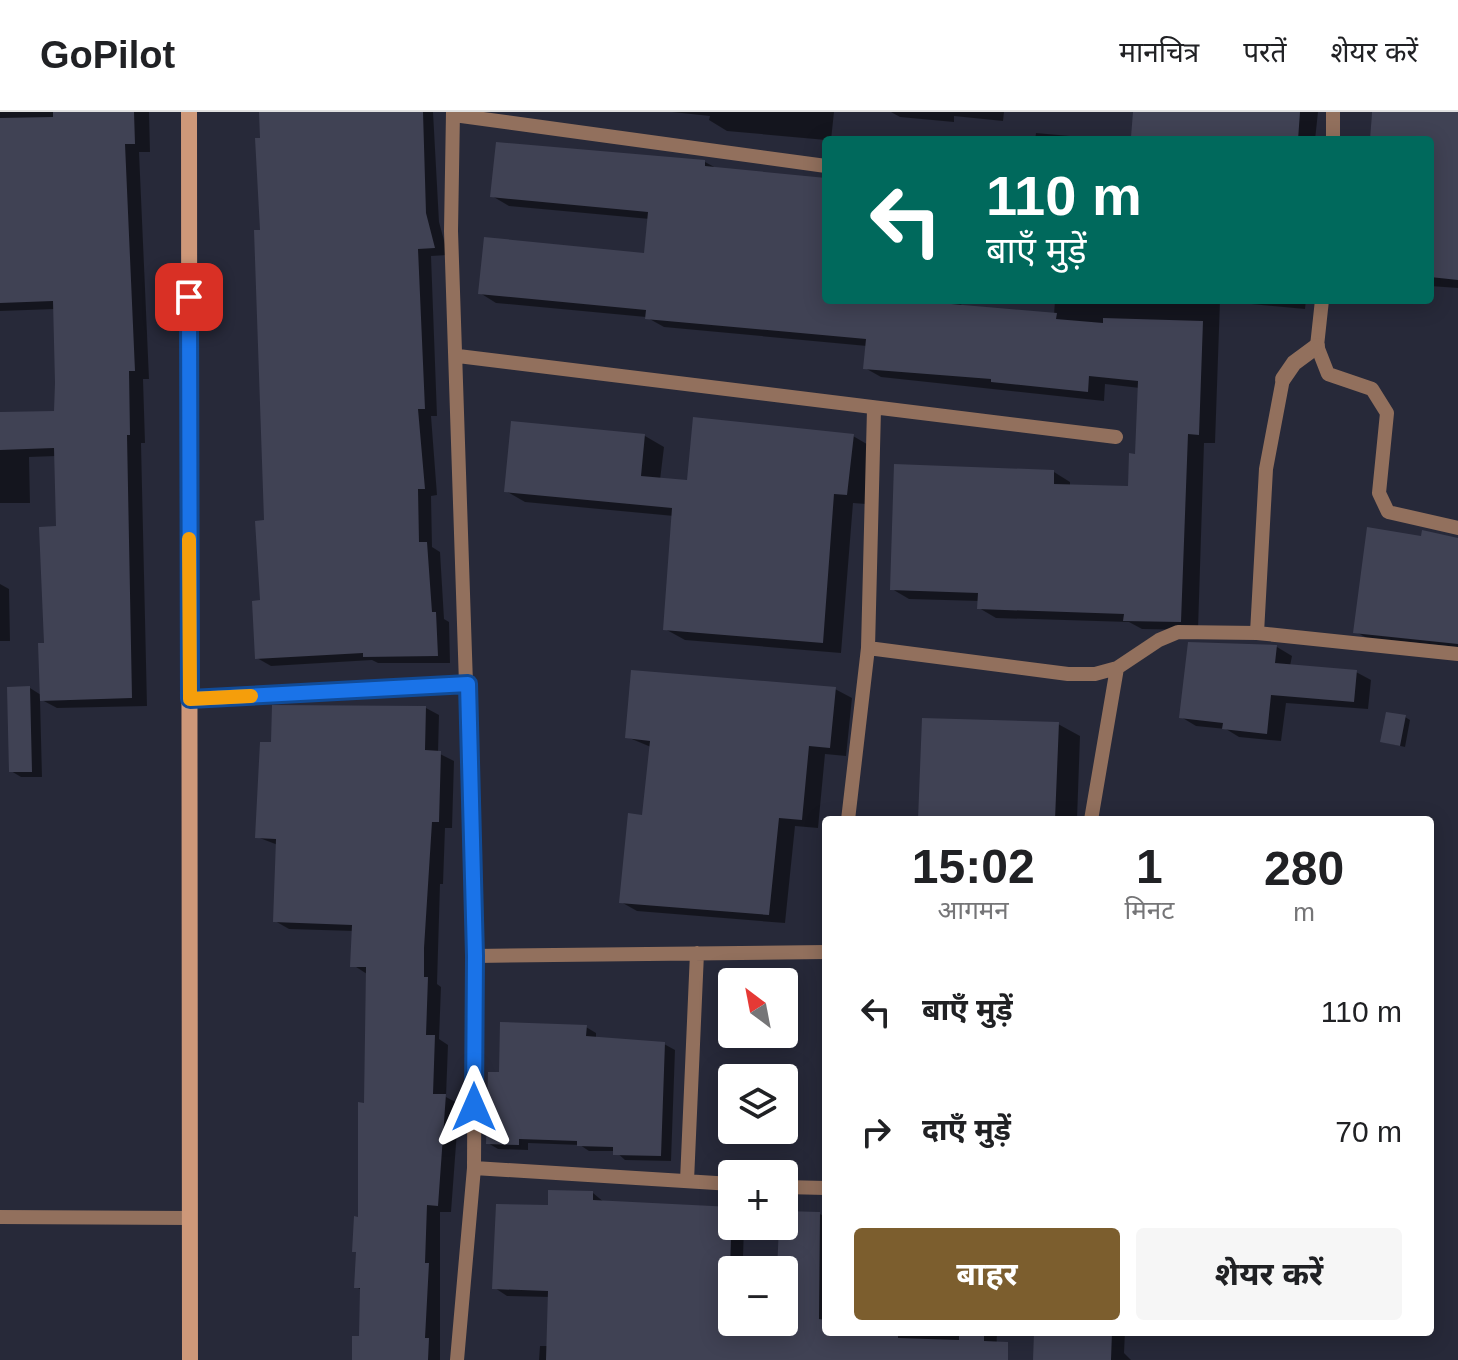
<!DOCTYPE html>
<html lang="hi">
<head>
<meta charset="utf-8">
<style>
  :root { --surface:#fff; --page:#f6f6f6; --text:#202124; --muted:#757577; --line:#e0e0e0; --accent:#7c5e2e }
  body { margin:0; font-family:Helvetica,"Noto Sans Devanagari",sans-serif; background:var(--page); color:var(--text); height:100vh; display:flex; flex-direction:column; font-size:30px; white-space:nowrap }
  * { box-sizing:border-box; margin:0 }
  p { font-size:26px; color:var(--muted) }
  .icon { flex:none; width:44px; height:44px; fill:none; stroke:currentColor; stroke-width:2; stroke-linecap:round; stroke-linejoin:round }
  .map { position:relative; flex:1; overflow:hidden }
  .sheet { position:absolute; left:822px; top:704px; width:612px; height:520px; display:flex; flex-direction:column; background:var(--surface); border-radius:8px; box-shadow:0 4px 20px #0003 }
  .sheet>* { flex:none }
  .banner { position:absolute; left:822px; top:24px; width:612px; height:168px; border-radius:8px; box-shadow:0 4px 20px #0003; background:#00695c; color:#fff; overflow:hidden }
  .needle { width:52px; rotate:328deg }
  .tools { position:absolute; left:718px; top:856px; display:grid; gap:16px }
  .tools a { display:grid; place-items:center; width:80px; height:80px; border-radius:8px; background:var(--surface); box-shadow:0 4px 20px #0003; font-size:40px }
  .pin { position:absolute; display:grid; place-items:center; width:68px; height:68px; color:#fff; margin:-34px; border-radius:16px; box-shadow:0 4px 12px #0006 }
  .me { position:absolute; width:88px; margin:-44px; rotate:0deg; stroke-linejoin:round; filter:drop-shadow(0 0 6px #0008) }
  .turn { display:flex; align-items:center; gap:28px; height:168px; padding:0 32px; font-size:36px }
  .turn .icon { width:104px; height:104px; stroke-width:2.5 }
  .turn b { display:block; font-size:56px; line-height:68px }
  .eta { display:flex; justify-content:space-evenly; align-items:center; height:136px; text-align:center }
  .eta b { font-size:48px; font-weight:700; line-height:56px }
  .primary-button { display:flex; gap:16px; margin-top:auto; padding:16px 32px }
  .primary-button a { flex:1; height:92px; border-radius:8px; background:var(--accent); color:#fff; font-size:32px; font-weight:700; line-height:92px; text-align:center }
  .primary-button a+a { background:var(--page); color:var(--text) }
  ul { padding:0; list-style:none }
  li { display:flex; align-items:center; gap:24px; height:120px; padding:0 32px }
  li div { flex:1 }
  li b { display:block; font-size:30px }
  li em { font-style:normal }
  header { display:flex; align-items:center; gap:48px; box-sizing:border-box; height:112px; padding:0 40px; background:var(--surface); border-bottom:2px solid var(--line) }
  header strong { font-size:38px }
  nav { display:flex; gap:44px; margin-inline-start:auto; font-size:28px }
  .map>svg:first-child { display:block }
  .shadow { fill:#0007; fill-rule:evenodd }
  .building { fill:#404254 }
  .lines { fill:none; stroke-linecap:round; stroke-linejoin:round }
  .lane { stroke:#92705d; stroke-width:14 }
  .street { stroke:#92705d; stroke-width:16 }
  .secondary { stroke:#ce9879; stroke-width:16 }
  .route-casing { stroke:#114b97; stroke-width:20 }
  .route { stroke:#1a73e8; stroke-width:14 }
  .slow { stroke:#f59e0b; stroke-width:14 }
</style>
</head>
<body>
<header>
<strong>GoPilot</strong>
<nav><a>मानचित्र</a><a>परतें</a><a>शेयर करें</a></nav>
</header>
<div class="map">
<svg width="1458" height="1248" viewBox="0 0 1458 1248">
  <rect width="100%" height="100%" fill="#272939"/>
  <!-- shadow -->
  <path class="shadow" d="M 0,0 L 149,0 L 150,40 L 139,40 L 149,267 L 143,267 L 145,331 L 141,331 L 147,594 L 57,596 L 40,587 L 42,665 L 21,665 L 11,659 L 30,576 L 41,583 L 58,416 L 56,344 L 29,345 L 30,391 L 0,391 L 0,302 L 56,301 L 55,197 L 0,199 Z
    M 262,0 L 433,0 L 439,110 L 448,143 L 431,144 L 437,304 L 431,304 L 437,383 L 431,384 L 432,435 L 440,440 L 444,507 L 449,510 L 450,551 L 378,551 L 372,548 L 271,554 L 257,546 L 266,410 Z
    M 672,0 L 834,0 L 831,28 L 826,28 L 727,19 L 709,8 L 710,4 Z
    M 891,0 L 1004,0 L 1003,9 L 954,4 L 954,10 L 900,5 Z
    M 1135,0 L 1318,0 L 1315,28 L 1141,28 L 1133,23 Z
    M 1372,0 L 1458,0 L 1458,176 L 1430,174 L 1430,28 L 1371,28 Z
    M 1036,21 L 1081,25 L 1087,28 L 1035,28 Z
    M 705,50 L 718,57 L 826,68 L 826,188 L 962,188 L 961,195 L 1054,203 L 1055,188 L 1306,188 L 1305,197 L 1220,189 L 1215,331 L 1204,331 L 1198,518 L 1142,517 L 1129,510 L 996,506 L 979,496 L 980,489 L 909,487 L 892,477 L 1054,360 L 1070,370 L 1070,374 L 1130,376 L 1137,344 L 1140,276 L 1105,272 L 1104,289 L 881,265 L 865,256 L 867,234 L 664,215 L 646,205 L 496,191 L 480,181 L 646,143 L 650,107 L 509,94 L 492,84 Z
    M 513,311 L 645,324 L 664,335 L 660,368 L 689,371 L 853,324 L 872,335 L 866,392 L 853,391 L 841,541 L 685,528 L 665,517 L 674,404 L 525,390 L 506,379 Z
    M 1423,426 L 1458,427 L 1458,535 L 1367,526 L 1356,520 Z
    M 0,472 L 9,477 L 10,529 L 0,529 Z
    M 1277,535 L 1292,544 L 1290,554 L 1356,560 L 1371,568 L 1368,597 L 1286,591 L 1281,629 L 1239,625 L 1226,617 L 1196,614 L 1181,605 Z
    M 835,577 L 852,586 L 846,644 L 825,642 L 818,716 L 795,714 L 785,811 L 637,799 L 621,790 L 644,705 L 651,635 L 627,625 Z
    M 426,596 L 439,603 L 438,641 L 454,649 L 452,716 L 445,716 L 443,772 L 440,772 L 437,872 L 441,875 L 439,927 L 448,933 L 446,985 L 459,992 L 451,1100 L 440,1100 L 440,1248 L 354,1248 L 361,1226 L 362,1178 L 356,1175 L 366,993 L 367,862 L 353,853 L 354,819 L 289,817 L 275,809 L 278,733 L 257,725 Z
    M 1405,605 L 1410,608 L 1405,635 L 1387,631 Z
    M 1058,612 L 1080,624 L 1077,708 L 920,708 Z
    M 586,915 L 596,921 L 596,926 L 664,932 L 675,938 L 671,1049 L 625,1048 L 615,1039 L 589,1039 L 580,1033 L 528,1031 L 528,1038 L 498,1037 L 488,1031 L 501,962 Z
    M 593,1081 L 605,1091 L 732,1097 L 732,1114 L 744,1114 L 743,1146 L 780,1147 L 784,1101 L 820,1102 L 826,1106 L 826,1220 L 997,1220 L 996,1248 L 539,1248 L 540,1234 L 548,1234 L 550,1185 L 507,1184 L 495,1176 L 550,1096 ZM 732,1158 L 784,1158 L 784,1210 L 732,1210 Z
    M 1035,1220 L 1125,1220 L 1124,1241 L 1131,1248 L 1034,1248 Z"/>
  <!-- building -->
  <path class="building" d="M 53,0 L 134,0 L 135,32 L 125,32 L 135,259 L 129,259 L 130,323 L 127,323 L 132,586 L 40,589 L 38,531 L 44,531 L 39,415 L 56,414 L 54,336 L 0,338 L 0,300 L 54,299 L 55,271 L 53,189 L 0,191 L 0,6 L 53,5 Z
    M 259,0 L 423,0 L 426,101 L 435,136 L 418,137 L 425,297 L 418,297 L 425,377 L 418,377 L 419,430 L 427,430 L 432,500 L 436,500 L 438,544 L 363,545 L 363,541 L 255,547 L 252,489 L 260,488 L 255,409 L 264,408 L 254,118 L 260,118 L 255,26 L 260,26 Z
    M 1133,0 L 1300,0 L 1298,28 L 1131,25 Z
    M 1372,0 L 1458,0 L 1458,168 L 1430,165 L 1430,28 L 1370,28 Z
    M 496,30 L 705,48 L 705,54 L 826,66 L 826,188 L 905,188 L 998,196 L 1057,201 L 1056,207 L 1103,211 L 1103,206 L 1203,209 L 1199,323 L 1188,322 L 1181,510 L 1123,509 L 1124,502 L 977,497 L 978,481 L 890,478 L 894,352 L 1054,358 L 1054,372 L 1128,374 L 1129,341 L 1135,342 L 1138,269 L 1089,264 L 1088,280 L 991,270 L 991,267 L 863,257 L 866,227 L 645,207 L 646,198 L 478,182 L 484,125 L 644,141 L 648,100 L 490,85 Z
    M 693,305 L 854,322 L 847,383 L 834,382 L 823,531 L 663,518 L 672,396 L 504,380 L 511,309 L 645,322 L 641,364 L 687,368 Z
    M 1367,415 L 1421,424 L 1422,418 L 1458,426 L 1458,532 L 1353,521 Z
    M 1188,530 L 1277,533 L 1275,551 L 1357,558 L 1354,590 L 1271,583 L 1267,622 L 1222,617 L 1223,611 L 1179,606 Z
    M 631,558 L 836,575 L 830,636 L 809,634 L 802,708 L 779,706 L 769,803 L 619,791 L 628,701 L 642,703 L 650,629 L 625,626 Z
    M 30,574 L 32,660 L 9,660 L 7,575 Z
    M 272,593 L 426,594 L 425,638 L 441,639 L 439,710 L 432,710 L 424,836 L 424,865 L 428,865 L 426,923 L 435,923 L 433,982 L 446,982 L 438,1094 L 427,1093 L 425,1151 L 429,1151 L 425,1226 L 429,1226 L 428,1248 L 352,1248 L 352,1224 L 359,1224 L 360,1176 L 354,1176 L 356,1140 L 352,1140 L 354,1104 L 358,1105 L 358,990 L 364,991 L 366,855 L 350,855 L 352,813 L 273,810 L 276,727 L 255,726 L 260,630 L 271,630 Z
    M 1386,600 L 1406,603 L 1400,634 L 1380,630 Z
    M 922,606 L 1059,610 L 1055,708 L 918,708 Z
    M 500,910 L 587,913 L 586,924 L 665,930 L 661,1044 L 613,1043 L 613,1035 L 577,1034 L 577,1029 L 519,1027 L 519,1033 L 486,1032 L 488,960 L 499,960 Z
    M 548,1078 L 593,1079 L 593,1088 L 732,1095 L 730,1158 L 724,1158 L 723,1204 L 731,1204 L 731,1210 L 784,1210 L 784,1158 L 777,1158 L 779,1114 L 784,1114 L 784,1099 L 820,1100 L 819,1207 L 826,1208 L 826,1220 L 898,1220 L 898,1226 L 959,1228 L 959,1220 L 984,1220 L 984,1229 L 1008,1230 L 1008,1248 L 546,1248 L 548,1179 L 492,1177 L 496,1092 L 548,1093 Z
    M 1034,1220 L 1112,1220 L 1111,1248 L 1033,1248 Z"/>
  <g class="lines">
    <!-- lane -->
    <path class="lane" d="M 453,0 L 451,119 L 475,844 L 474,1056 L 457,1248
      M 454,3 L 826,54
      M 1333,28 L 1333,0
      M 1322,188 L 1317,234 L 1328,262 L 1372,277 L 1387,301 L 1379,381 L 1388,400 L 1458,416
      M 458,244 L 1116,325
      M 1283,267 L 1266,357 L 1257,521 L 1458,542
      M 868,536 L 1068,562 L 1095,562 L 1117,556 L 1159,528 L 1178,520 L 1257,521
      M 190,587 L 468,572
      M 848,708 L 868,536 L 874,297
      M 1091,708 L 1117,556
      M 475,844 L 826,840
      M 474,1056 L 732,1072
      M 687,1069 L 697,841
      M 784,1075 L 826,1076
      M 0,1105 L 190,1106"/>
    <!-- street -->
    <path class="street" d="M 1283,267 L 1294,251 L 1317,234"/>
    <!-- secondary -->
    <path class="secondary" d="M 189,0 L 190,1248"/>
  </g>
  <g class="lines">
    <!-- route casing -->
    <g class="route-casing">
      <path id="route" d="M 189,185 L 190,587 L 468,572 L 475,844 L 474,995"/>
    </g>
    <!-- route -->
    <use href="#route" class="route"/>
    <!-- slow -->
    <path class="slow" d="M 189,427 L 190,587 L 251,584"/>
  </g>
</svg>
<div class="tools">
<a><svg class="needle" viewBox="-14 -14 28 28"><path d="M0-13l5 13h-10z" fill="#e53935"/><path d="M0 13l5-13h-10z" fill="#757577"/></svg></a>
<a><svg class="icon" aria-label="layers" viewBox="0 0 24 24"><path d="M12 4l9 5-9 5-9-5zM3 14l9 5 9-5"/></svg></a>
<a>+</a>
<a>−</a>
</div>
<div class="pin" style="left:189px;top:185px;background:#d93025"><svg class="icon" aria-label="arrive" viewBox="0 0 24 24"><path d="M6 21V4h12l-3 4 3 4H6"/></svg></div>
<svg class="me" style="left:474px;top:995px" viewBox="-20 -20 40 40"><path d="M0-17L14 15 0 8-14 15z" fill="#1a73e8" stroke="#fff" stroke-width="4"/></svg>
<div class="banner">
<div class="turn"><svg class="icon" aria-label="left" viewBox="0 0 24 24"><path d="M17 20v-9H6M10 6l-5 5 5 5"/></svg><div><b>110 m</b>बाएँ मुड़ें</div></div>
</div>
<section class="sheet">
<div class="eta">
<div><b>15:02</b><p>आगमन</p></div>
<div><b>1</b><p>मिनट</p></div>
<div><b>280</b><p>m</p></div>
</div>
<ul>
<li><svg class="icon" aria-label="left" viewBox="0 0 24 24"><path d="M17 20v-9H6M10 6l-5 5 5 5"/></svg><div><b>बाएँ मुड़ें</b></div><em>110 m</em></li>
<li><svg class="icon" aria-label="right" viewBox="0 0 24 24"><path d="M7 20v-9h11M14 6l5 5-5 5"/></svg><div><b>दाएँ मुड़ें</b></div><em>70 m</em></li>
</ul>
<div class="primary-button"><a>बाहर</a><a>शेयर करें</a></div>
</section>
</div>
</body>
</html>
